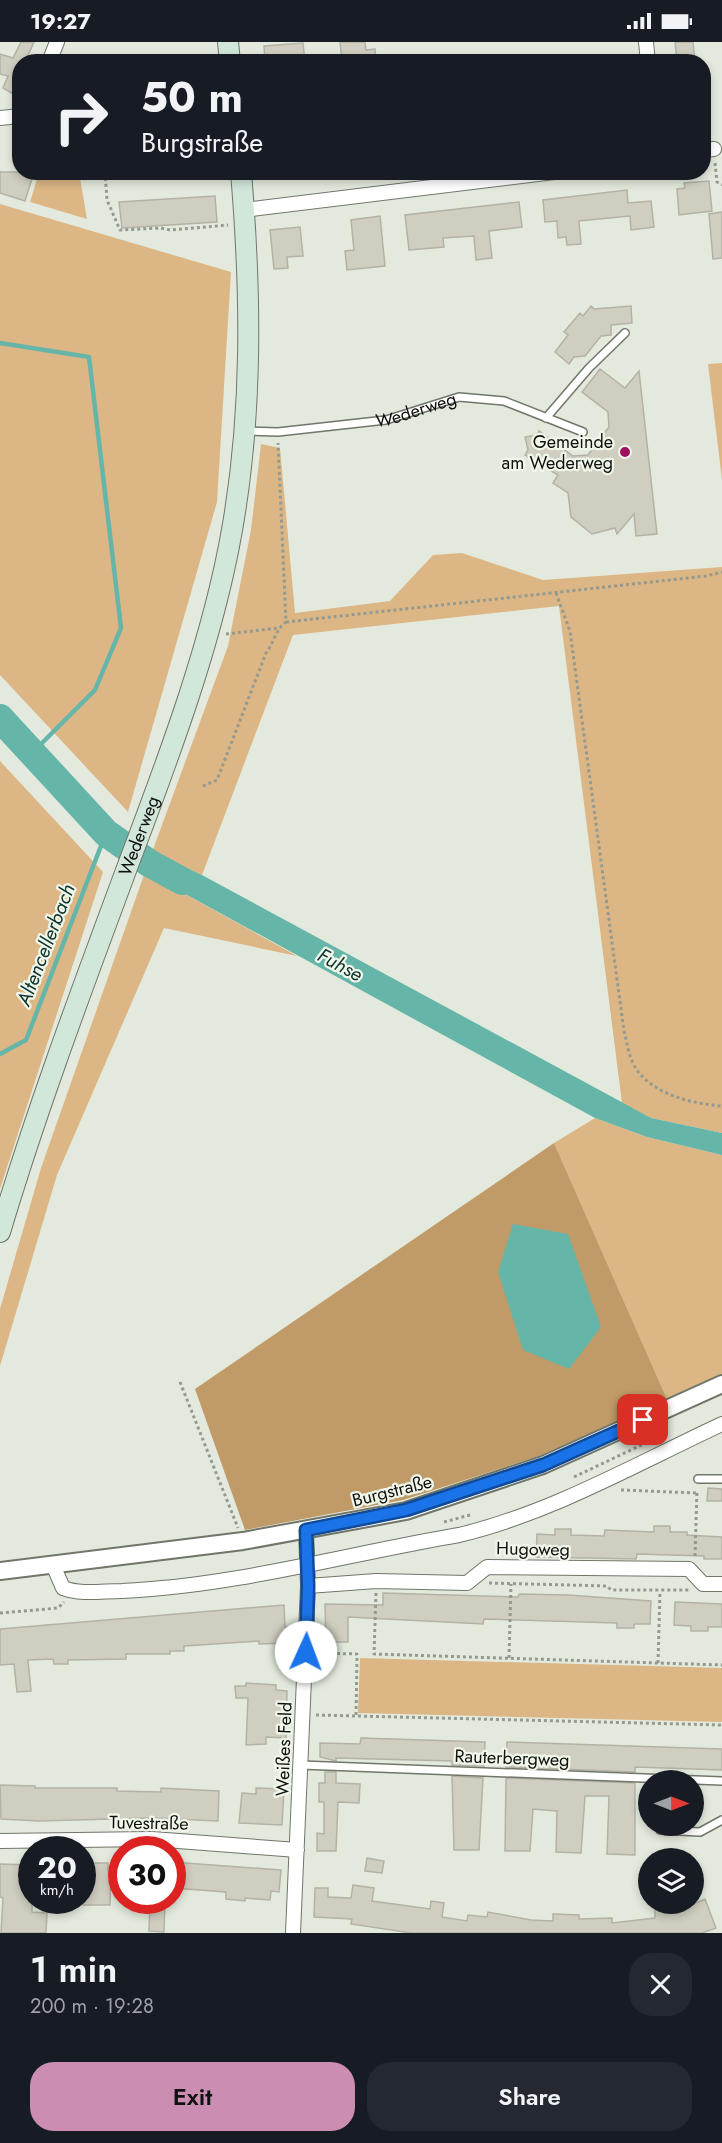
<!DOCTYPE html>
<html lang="en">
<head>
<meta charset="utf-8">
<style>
  :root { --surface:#171b24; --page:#242831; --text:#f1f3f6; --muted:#9ea1a6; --accent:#cb8db2 }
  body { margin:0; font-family:Jost,sans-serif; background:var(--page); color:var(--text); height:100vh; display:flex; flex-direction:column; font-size:22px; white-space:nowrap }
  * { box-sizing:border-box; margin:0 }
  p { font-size:20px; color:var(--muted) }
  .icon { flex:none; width:33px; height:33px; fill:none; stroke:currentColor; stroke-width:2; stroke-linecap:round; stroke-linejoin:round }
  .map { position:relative; height:1891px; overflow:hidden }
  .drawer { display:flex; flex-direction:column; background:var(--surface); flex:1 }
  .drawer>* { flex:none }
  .banner { position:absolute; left:12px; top:12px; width:699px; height:126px; border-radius:24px; box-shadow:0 3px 9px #0003; background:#171b24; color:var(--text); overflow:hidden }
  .needle { width:39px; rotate:90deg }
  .tools { position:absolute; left:638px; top:1728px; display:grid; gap:12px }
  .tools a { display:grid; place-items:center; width:66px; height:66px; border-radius:50%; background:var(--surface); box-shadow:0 3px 9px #0003; font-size:30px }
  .speed { position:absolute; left:18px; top:1794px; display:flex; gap:12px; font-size:30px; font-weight:700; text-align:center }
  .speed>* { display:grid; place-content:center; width:78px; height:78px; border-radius:50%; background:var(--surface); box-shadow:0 3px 9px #0003; line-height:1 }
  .speed small { font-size:15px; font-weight:400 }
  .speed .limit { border:9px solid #d22; background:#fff; color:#111 }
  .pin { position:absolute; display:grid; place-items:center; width:51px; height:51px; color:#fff; margin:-26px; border-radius:12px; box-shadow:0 3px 9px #0006 }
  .me { position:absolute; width:66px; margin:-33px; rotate:2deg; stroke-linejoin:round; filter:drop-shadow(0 0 4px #0008) }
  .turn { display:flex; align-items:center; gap:21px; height:126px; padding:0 30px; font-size:27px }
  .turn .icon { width:78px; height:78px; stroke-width:2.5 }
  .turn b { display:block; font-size:42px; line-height:51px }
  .round { display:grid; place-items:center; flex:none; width:63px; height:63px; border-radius:24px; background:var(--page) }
  .summary { display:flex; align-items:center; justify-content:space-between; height:102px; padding:0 30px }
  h1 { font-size:36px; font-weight:600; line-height:45px }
  .action { display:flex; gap:12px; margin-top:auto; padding:12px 30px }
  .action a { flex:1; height:69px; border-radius:24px; background:var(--accent); color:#111; font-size:24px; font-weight:600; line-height:69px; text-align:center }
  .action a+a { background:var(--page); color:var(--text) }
  .status { display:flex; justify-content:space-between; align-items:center; height:42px; padding:0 30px; background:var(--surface); direction:ltr }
  .status svg { height:16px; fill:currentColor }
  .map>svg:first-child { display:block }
  .green { fill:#dcb785 }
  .forest { fill:#c09b68 }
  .water { fill:#65b5a9 }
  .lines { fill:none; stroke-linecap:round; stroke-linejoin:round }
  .stream { stroke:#65b5a9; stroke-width:4.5 }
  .river { stroke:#65b5a9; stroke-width:28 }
  .building { fill:#cfcec0; stroke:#b3b2a5; stroke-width:1.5 }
  .service-casing { stroke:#70766a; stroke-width:10 }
  .minor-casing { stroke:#70766a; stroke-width:16 }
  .tertiary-casing { stroke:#70766a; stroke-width:20 }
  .secondary-casing { stroke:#70766a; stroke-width:22 }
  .path { stroke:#959a90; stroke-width:3; stroke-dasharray:3 3; stroke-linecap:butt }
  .service { stroke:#fff; stroke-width:7 }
  .minor { stroke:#fff; stroke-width:14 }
  .tertiary { stroke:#fff; stroke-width:16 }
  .secondary { stroke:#d1e7da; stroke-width:20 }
  .route-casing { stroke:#114b97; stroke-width:15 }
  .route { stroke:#1a73e8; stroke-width:10 }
  .poi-dot { fill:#9c105e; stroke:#f0f7ea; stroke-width:2 }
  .labels { text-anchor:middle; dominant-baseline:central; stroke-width:4.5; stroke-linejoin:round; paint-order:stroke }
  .street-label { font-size:18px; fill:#0f110d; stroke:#f0f7ea }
  .poi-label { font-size:18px; fill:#0f110d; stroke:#f0f7ea; text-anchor:end }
  .water-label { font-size:20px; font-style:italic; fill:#0d342f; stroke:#f0f7ea }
</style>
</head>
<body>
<div class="status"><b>19:27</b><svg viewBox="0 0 49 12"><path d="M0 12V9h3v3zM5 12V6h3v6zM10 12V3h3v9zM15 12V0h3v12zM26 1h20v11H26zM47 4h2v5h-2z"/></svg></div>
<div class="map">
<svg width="722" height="1891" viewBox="0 0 722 1891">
  <rect width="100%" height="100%" fill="#e3eadd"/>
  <!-- green -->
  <path class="green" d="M 39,131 L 76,131 L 80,136 L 87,177 L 30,160 Z
    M 0,162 L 231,230 L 217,460 L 128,770 L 0,633 Z
    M 722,321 L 722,438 L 708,322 Z
    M 261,402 L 280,406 L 295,571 L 390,559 L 433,513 L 462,511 L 543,538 L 722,525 L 722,1091 L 651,1076 L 622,1061 L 559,564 L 293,593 L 202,833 L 152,810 L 228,604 L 251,488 Z
    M 0,719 L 103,830 L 0,1147 Z
    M 145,830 L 297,914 L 164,886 L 57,1133 L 0,1324 L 0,1267 L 41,1126 Z
    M 595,1076 L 647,1095 L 722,1113 L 722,1332 L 667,1357 L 554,1101 Z
    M 360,1616 L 722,1626 L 722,1680 L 358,1671 Z"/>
  <!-- forest -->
  <path class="forest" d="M 554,1101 L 667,1357 L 539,1414 L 403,1458 L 245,1488 L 195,1347 Z"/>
  <!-- water -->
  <path class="water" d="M 152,810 L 202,833 L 651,1076 L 722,1091 L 722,1113 L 647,1095 L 595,1076 L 145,830 Z
    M 513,1182 L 568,1192 L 601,1285 L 569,1327 L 523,1308 L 498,1230 Z"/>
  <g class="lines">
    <!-- stream -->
    <path class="stream" d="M 0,301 L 89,315 L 121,586 L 95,648 L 33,710
      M 0,1012 L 26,998 L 106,791"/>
    <!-- river -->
    <path class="river" d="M 0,676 L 106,791 L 149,821 L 182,839"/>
  </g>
  <!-- building -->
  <path class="building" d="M 21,0 L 34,0 L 25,20 L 20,20 L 20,39 L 13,52 L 3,46 L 8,34 L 0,32 L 0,12 L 13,16 Z
    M 340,0 L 365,0 L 366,8 L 375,7 L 376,20 L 361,20 L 361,17 L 342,19 Z
    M 675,0 L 693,0 L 695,20 L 677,20 Z
    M 303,1 L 305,20 L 265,20 L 264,4 Z
    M 0,130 L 34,130 L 25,159 L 0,151 Z
    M 709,139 L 712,169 L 679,173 L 677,147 L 685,146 L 684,141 Z
    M 627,148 L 628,161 L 651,159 L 654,185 L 631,188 L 630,174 L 579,179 L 581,202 L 567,203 L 566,195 L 558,196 L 557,179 L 545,180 L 543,158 Z
    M 215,154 L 217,180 L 122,186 L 119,160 Z
    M 519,160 L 522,185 L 489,189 L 492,216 L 476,218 L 474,194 L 443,196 L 444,205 L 409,208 L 405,173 Z
    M 722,170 L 722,216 L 713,217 L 709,172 Z
    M 380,174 L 385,224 L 347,228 L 345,209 L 354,208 L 351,178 Z
    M 300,185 L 303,214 L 287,215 L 288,226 L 274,227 L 270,188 Z
    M 591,264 L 594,267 L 631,264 L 632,281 L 611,283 L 611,293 L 601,294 L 585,314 L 574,315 L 569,322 L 555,310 L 568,293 L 564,290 L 580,271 L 583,274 Z
    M 600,327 L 625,346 L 639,329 L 657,492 L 636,494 L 634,472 L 617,492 L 615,486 L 592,492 L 571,475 L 568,451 L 553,441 L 558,433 L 525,413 L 528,408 L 525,395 L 537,393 L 539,389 L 573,414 L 588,413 L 609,385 L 608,370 L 582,350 Z
    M 708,1446 L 722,1447 L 722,1459 L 707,1459 Z
    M 654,1484 L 670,1484 L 670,1490 L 687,1490 L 687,1493 L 722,1495 L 722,1517 L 704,1517 L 704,1514 L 637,1512 L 636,1517 L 536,1515 L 537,1492 L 555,1493 L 555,1487 L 571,1487 L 571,1493 L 604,1494 L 605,1488 L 654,1490 Z
    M 383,1551 L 518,1555 L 519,1552 L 568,1553 L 651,1559 L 650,1582 L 634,1582 L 634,1586 L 617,1586 L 617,1581 L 484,1577 L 483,1582 L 348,1575 L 348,1600 L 326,1600 L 325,1562 L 383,1563 Z
    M 675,1560 L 722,1562 L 722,1585 L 708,1585 L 708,1589 L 691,1589 L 691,1584 L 674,1583 Z
    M 284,1563 L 285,1585 L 290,1585 L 290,1601 L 259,1602 L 259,1599 L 184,1604 L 184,1609 L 170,1609 L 170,1612 L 126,1612 L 126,1617 L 68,1618 L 68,1622 L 54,1622 L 53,1617 L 28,1618 L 31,1649 L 17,1650 L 14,1622 L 0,1623 L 0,1587 Z
    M 246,1641 L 276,1643 L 276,1648 L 287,1649 L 286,1696 L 266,1695 L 266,1702 L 246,1703 L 248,1656 L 236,1656 L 235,1644 L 246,1644 Z
    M 361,1696 L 485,1700 L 484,1724 L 452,1723 L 452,1719 L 336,1716 L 336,1719 L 320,1715 L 320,1701 L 360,1702 Z
    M 507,1700 L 722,1707 L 722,1728 L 635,1725 L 635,1730 L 506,1725 Z
    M 325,1730 L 336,1730 L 336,1741 L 360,1742 L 359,1761 L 338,1760 L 336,1809 L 317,1809 L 317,1791 L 324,1792 L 324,1760 L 319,1760 L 319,1741 L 325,1741 Z
    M 452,1734 L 483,1736 L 479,1808 L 454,1808 Z
    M 506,1736 L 635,1741 L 635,1813 L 607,1812 L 609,1754 L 585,1754 L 581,1811 L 556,1810 L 557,1769 L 533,1767 L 530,1809 L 505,1809 Z
    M 0,1743 L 35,1744 L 35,1746 L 117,1746 L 117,1749 L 161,1750 L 161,1746 L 219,1749 L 218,1779 L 150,1776 L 38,1779 L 1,1777 Z
    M 256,1746 L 284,1747 L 282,1783 L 239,1781 L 242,1751 L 256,1752 Z
    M 367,1816 L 384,1819 L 382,1831 L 365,1829 Z
    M 172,1820 L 281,1828 L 279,1850 L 271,1849 L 270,1858 L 245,1856 L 245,1859 L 226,1857 L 226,1850 L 172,1846 Z
    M 94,1821 L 108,1821 L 108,1829 L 111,1829 L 110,1863 L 83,1863 L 82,1842 L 88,1842 L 88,1823 Z
    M 0,1822 L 32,1823 L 32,1870 L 47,1871 L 46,1891 L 1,1891 L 3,1856 L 0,1855 Z
    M 353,1843 L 374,1846 L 372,1859 L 430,1867 L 431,1859 L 444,1861 L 442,1875 L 467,1879 L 468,1873 L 487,1875 L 488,1870 L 531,1878 L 553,1879 L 553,1872 L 579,1873 L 579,1877 L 612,1876 L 612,1881 L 655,1876 L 655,1862 L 693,1862 L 705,1857 L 716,1886 L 702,1891 L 411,1891 L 351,1882 L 352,1877 L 314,1875 L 315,1846 L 328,1846 L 328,1855 L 351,1856 Z
    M 150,1858 L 165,1858 L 164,1890 L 149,1889 Z"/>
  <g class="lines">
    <!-- service casing -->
    <g class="service-casing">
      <g id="service">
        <path d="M 546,376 L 589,326 L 625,291"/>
        <path id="s1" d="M 246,389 L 278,390 L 386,378 L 459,355 L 504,359 L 583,390"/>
        <path d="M 698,1437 L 722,1437"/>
        <path d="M 301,1723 L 722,1739"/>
        <path d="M 660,1784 L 660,1788 L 700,1790 L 722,1778"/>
      </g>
    </g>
    <!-- minor casing -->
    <g class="minor-casing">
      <path id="minor" d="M 646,0 L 648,20
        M 49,20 L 57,0
        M 0,76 L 20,74
        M 704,108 L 714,107
        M 244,168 L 554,130
        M 53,1523 L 63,1546 C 81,1553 102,1549 122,1549 C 236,1544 347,1512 459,1493 C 551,1471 636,1422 722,1382
        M 308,1544 L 376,1539 L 467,1541 L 487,1525 L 689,1527 L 703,1542 L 722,1542
        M 0,1799 L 152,1797 L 297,1808
        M 293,1891 L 308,1544 L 306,1488"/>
    </g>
    <!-- tertiary casing -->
    <g class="tertiary-casing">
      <path id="tertiary" d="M 0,1529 L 243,1499 L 406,1469 L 543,1423 L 722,1342"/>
    </g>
    <!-- secondary casing -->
    <g class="secondary-casing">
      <g id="secondary">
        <path d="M 228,0 L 230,20"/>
        <path id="s2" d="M 0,1190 C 38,1063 85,939 131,815 C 170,712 213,597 232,488 C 253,369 251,250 241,130"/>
      </g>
    </g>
    <!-- path -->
    <path class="path" d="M 715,121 L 717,140 L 722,143
      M 105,130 L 107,158 L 120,188 L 161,186 L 170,188 L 228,183
      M 556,551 L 570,589 L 624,989 C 627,1001 629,1015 635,1025 C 651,1052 693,1062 722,1064
      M 286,580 L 706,534 L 722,530
      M 226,592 L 278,586
      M 203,744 L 217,738 L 266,611 C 274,601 275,588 286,580 L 278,401
      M 180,1340 L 238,1486
      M 574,1435 L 652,1398
      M 621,1448 L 697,1451
      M 444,1480 L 470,1473
      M 695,1514 L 697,1448
      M 489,1541 L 607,1544 L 611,1548 L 691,1548
      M 376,1551 L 374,1612 L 722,1623
      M 0,1571 L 58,1566 L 64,1560
      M 319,1611 L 357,1612 L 356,1674
      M 509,1616 L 511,1542
      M 658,1621 L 660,1549
      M 316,1673 L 722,1683"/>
    <!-- service -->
    <use href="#service" class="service"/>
    <!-- minor -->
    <use href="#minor" class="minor"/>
    <!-- tertiary -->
    <use href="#tertiary" class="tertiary"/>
    <!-- secondary -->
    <use href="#secondary" class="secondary"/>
  </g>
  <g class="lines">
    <!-- route casing -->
    <g class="route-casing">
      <path id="route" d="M 306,1610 L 308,1544 L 306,1488 L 406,1468 L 543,1423 L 643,1378"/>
    </g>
    <!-- route -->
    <use href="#route" class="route"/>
  </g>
  <!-- markers -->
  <circle class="poi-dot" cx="625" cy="410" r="6"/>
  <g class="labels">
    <!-- street labels -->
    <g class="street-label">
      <text stroke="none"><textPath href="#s1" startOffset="172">Wederweg</textPath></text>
      <text stroke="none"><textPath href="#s2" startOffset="420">Wederweg</textPath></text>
      <text transform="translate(392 1449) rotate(-14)">Burgstraße</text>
      <text transform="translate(533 1507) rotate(1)">Hugoweg</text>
      <text transform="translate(284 1707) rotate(-88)">Weißes Feld</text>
      <text transform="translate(512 1716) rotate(2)">Rauterbergweg</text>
      <text transform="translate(149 1781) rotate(1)">Tuvestraße</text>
    </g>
    <!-- poi labels -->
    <g class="poi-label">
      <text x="613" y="400">Gemeinde<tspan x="613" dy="21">am Wederweg</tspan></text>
    </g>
    <!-- water labels -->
    <g class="water-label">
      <text transform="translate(46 903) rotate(-69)">Altencellerbach</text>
      <text transform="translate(340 923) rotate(28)">Fuhse</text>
    </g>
  </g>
</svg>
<div class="tools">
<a><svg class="needle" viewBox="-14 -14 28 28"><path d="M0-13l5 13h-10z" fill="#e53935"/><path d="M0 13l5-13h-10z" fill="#9ea1a6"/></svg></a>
<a><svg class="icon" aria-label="layers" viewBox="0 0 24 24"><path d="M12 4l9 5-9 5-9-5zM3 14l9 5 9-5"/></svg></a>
</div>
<div class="speed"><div>20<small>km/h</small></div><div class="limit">30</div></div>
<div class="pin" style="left:643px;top:1378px;background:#d93025"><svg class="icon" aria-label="arrive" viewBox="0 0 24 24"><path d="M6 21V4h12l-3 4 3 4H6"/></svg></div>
<svg class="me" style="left:306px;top:1610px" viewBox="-20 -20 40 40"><circle r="19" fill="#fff"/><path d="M0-13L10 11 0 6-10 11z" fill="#1a73e8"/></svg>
<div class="banner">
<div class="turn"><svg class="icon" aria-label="right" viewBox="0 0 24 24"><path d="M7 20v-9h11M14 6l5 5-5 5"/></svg><div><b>50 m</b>Burgstraße</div></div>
</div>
</div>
<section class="drawer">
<div class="summary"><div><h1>1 min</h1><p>200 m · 19:28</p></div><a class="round"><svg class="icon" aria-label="close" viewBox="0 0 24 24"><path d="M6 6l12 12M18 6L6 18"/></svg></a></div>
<div class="action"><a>Exit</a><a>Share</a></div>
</section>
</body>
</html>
